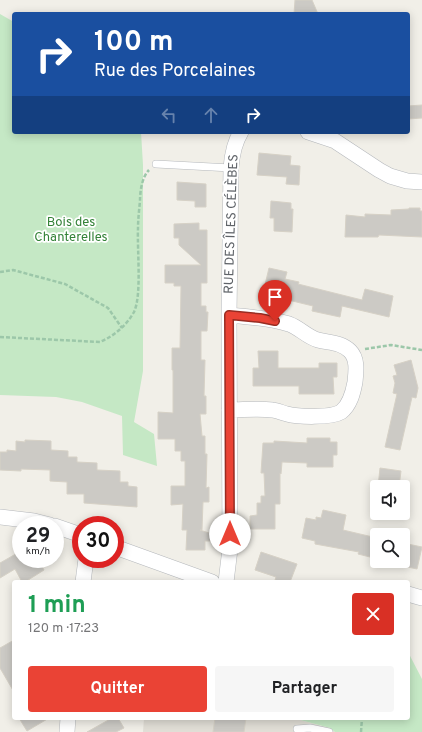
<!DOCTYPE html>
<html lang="fr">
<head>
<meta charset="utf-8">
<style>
  :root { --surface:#fff; --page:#f6f6f6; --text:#202124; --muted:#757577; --accent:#ea4335 }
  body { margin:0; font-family:Overpass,sans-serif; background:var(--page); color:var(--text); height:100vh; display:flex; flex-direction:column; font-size:15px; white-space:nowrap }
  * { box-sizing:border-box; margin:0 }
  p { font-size:13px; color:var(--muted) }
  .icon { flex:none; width:22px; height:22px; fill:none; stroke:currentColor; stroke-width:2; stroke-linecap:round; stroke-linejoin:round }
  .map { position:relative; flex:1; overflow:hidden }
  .panel { position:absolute; left:12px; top:580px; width:398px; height:140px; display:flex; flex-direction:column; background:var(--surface); border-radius:4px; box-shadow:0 2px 10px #0003 }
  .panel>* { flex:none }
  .banner { position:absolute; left:12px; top:12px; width:398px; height:122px; border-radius:4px; box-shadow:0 2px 10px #0003; background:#1a4fa0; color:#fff; overflow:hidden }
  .buttons { position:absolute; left:370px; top:480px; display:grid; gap:8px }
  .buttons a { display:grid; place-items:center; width:40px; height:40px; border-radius:4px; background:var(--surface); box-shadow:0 2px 10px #0003; font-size:20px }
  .speed { position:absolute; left:12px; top:516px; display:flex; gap:8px; font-size:20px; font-weight:700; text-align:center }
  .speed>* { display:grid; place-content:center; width:52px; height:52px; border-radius:50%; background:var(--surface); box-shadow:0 2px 10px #0003; line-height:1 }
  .speed small { font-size:10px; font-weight:400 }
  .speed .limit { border:6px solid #d22; background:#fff; color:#111 }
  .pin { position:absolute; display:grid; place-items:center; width:34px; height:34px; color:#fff; margin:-41px -17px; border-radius:50% 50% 50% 0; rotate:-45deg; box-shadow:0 0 4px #0007 }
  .pin .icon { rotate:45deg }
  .me { position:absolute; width:44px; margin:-22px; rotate:0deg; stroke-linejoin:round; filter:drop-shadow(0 0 3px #0008) }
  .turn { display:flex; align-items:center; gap:14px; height:84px; padding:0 16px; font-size:18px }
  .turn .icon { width:52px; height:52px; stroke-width:2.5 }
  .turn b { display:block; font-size:28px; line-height:34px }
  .lanes { display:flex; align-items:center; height:38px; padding:0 16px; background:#0003; justify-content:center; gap:20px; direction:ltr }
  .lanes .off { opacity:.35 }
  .round { display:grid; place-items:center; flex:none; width:42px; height:42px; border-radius:4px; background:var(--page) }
  .head { display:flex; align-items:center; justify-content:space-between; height:68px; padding:0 16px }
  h1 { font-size:24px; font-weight:700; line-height:30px; color:#1e9e55 }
  .primary-button { display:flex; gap:8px; margin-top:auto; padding:8px 16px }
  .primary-button a { flex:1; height:46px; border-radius:4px; background:var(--accent); color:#fff; font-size:16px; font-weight:700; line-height:46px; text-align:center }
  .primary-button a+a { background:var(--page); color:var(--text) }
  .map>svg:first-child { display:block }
  .education { fill:#e1ded6 }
  .green { fill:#c5e8c5 }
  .building { fill:#cccac5; stroke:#d6d1c6 }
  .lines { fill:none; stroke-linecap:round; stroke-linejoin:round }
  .lane-casing { stroke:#b5b8bc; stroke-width:8 }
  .street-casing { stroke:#b5b8bc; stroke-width:16 }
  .path { stroke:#9cc7a9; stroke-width:2.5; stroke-dasharray:4 2; stroke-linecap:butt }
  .lane { stroke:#fff; stroke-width:7 }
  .street { stroke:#fff; stroke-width:15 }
  .route-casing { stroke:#982c22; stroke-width:10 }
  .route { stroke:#ea4335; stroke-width:7 }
  .labels { text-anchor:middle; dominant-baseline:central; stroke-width:3.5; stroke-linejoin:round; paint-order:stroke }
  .park-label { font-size:13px; fill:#348238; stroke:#fff }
  .street-label { font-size:13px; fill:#5f6368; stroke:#fff }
</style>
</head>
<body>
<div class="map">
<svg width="422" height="732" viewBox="0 0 422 732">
  <rect width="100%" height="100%" fill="#f1efe8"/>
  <!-- education -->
  <path class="education" d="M 144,718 L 293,718 L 330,728 L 335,732 L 143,732 Z"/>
  <!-- green -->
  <path class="green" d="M 0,14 L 14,22 L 14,132 L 141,132 L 143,165 L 143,371 L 134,422 L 154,434 L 157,466 L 123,455 L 122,416 L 82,402 L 56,397 L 0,395 Z
    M 408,652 L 422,679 L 422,732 L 335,732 L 330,728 L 293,718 L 408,718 Z"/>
  <!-- building -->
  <path class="building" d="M 295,0 L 312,0 L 318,14 L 294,14 Z
    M 422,105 L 422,118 L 408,119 L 408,106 Z
    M 259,153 L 291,156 L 290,165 L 300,166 L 299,185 L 286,184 L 287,177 L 257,175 Z
    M 177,182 L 206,184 L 206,207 L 195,207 L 195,201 L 177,200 Z
    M 271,201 L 291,203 L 291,209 L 293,209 L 292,232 L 274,231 L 274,218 L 270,218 Z
    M 409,208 L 420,208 L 420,211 L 422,211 L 422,237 L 379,235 L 378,237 L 345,237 L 346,215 L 365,217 L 365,214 L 391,215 L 391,210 L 409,209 Z
    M 199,223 L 199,230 L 207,230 L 207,283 L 201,283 L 201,306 L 206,306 L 206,312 L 208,312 L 207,331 L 201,331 L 201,360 L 205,360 L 204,396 L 206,396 L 206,414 L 200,414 L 202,436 L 205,436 L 205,454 L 207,454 L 206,488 L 209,487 L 209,502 L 203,502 L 202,530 L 200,530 L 221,537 L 221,541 L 205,541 L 205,550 L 186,550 L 187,530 L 182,530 L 183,504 L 171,505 L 171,486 L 185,486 L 185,461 L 181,461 L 181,451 L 175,451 L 175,439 L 158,439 L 158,412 L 173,413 L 173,370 L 172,370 L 172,348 L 180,348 L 181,286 L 174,286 L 174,283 L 165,283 L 165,265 L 201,265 L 179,245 L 179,238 L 174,238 L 174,224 Z
    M 269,268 L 287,272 L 285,279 L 299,282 L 298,284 L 362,300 L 365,289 L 393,296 L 389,317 L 342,306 L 340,317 L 312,311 L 313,306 L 280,298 L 279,301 L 262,297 Z
    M 258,351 L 278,351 L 278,368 L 319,368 L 319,363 L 337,363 L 337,377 L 333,377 L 334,394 L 299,394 L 299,386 L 253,386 L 253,368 L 259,368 Z
    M 411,360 L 418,388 L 416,398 L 412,397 L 400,450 L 385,447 L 397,394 L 393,393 L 395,383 L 393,376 L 397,375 L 394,365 Z
    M 307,438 L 330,438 L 330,442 L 337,442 L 337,455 L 333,455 L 333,467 L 307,467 L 307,463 L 282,462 L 281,474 L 280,473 L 280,504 L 275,504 L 275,529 L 250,529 L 250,516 L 257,515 L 257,503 L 261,503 L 261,496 L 265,496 L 264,473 L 261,473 L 263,443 L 274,443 L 274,441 L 307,443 Z
    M 25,440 L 51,441 L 51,450 L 68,451 L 68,457 L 77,457 L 77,462 L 97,463 L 97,470 L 120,471 L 120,482 L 128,482 L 128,486 L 137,487 L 137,507 L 84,503 L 84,494 L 67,494 L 67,482 L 50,481 L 50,470 L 21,469 L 21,471 L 0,470 L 0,452 L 7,452 L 7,450 L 16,451 L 16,441 L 25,442 Z
    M 380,468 L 401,471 L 399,487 L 378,487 Z
    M 323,510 L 346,515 L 343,530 L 377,538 L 374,558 L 358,554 L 359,552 L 315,544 L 315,541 L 302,538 L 306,518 L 316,520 L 316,517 L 321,518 Z
    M 403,543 L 422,547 L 417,569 L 403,566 Z
    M 21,551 L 21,559 L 38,559 L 44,570 L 25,582 L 22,582 L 15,569 L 0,578 L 0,563 Z
    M 261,552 L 297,564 L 290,582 L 282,582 L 275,580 L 276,577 L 255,570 Z
    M 14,640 L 14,692 L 0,668 L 0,648 Z
    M 19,718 L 49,718 L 27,731 Z
    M 112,718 L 118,718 L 124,728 L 116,732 L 87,732 Z
    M 215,718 L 246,718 L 244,732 L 213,732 Z"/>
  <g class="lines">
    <!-- lane casing -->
    <g class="lane-casing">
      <path id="lane" d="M 156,164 L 231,168
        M 297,729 L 310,728 L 329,732"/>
    </g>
    <!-- street casing -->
    <g class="street-casing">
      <path id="street" d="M 308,132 L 335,141 L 379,170 L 390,176 L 407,181 L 422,182
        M 229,315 C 249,317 270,318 289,324 C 300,328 307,337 318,340 C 329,343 341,342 350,351 C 358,359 356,372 355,382 C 353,393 350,405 341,412 C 331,418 298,417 287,414 C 282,413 277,410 272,410 C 258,408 243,410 229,410
        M 0,517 L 34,521 L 50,525
        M 55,526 L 81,535
        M 115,547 L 212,582
        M 83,582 L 86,559
        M 226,582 L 230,549 L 229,315 L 231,168 C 232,155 234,143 241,132
        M 408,594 L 422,598
        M 67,732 L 68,718"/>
    </g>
    <!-- path -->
    <path class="path" d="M 0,272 L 13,270 L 65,284 L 108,308 L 122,328
      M 0,337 L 100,342 C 114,336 126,326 134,312 C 142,295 137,249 138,229 C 138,220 139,211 140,201 C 140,191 142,177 149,170
      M 365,349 L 391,345 L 422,350
      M 361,732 L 362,718"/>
    <!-- lane -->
    <use href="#lane" class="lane"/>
    <!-- street -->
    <use href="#street" class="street"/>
  </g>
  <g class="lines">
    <!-- route casing -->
    <g class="route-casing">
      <path id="route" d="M 230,534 L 229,315 L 260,318 L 275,321"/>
    </g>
    <!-- route -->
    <use href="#route" class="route"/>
  </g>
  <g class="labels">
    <!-- park labels -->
    <g class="park-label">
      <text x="71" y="223">Bois des<tspan x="71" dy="15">Chanterelles</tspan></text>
    </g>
    <!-- street labels -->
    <g class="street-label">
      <text transform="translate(232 224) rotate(-88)">RUE DES ÎLES CÉLÈBES</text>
    </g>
  </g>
</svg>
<div class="buttons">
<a><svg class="icon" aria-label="sound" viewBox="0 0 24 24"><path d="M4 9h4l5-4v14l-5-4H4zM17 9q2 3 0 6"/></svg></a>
<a><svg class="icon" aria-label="search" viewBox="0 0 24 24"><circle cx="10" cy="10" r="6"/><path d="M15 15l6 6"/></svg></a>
</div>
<div class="speed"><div>29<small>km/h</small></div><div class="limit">30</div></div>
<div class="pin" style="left:275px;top:321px;background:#d93025"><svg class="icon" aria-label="arrive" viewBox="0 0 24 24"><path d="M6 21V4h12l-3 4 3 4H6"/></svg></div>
<svg class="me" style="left:230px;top:534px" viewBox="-20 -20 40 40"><circle r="19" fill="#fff"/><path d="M0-13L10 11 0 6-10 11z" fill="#ea4335"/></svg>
<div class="banner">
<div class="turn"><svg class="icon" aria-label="right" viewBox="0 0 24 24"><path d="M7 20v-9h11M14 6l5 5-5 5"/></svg><div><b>100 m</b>Rue des Porcelaines</div></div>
<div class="lanes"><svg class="icon off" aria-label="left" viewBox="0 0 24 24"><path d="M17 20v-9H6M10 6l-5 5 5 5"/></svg><svg class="icon off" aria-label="ahead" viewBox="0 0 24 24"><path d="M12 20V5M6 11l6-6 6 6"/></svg><svg class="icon" aria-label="right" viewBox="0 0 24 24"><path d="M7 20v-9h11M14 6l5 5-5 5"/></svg></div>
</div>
<section class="panel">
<div class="head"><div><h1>1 min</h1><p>120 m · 17:23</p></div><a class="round" style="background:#d93025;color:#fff"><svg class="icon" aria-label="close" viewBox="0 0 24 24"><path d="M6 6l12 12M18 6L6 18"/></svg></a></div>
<div class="primary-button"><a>Quitter</a><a>Partager</a></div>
</section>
</div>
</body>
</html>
